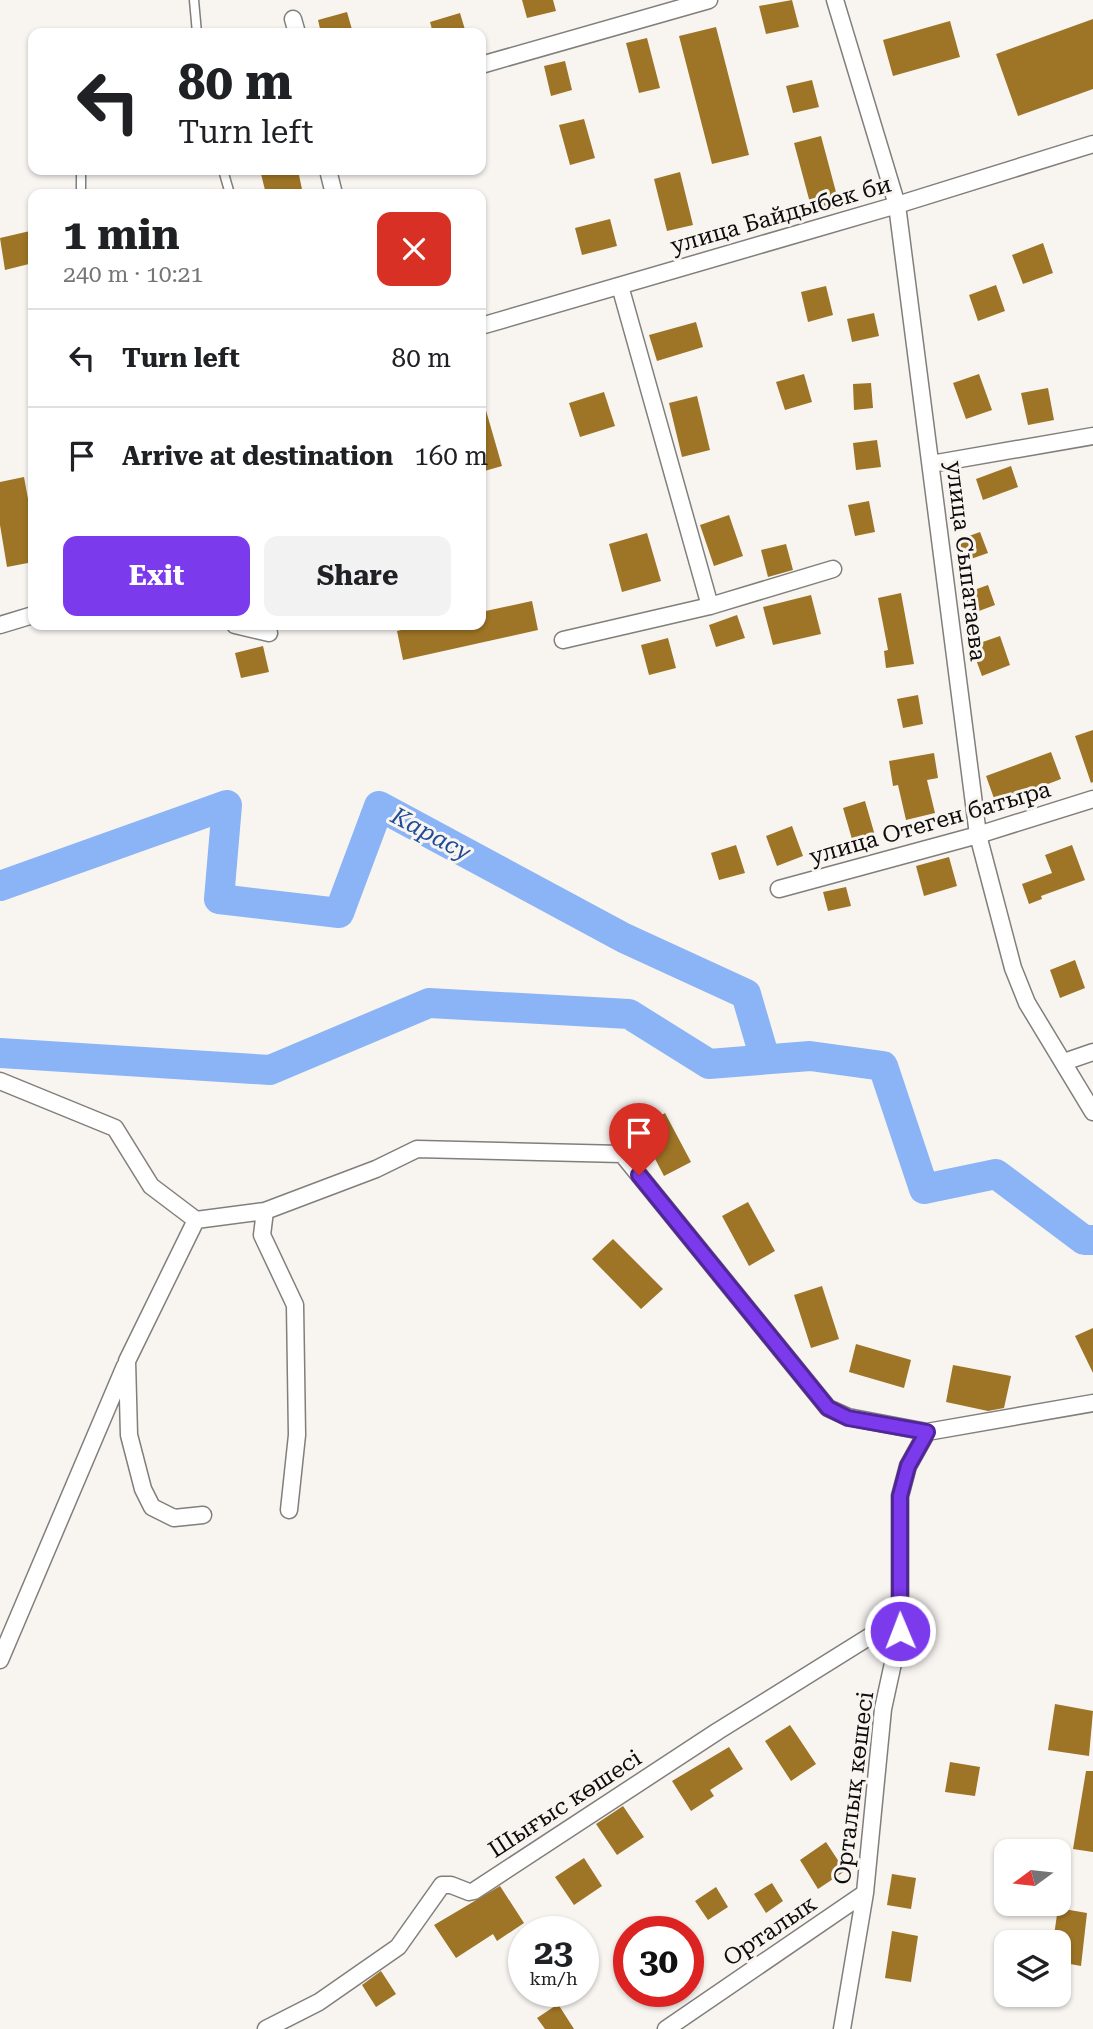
<!DOCTYPE html>
<html lang="en">
<head>
<meta charset="utf-8">
<style>
  :root { --surface:#fff; --page:#f2f2f2; --text:#202124; --muted:#757577; --line:#e0e0e0; --accent:#7c3aed }
  body { margin:0; font-family:"Roboto Serif",serif; background:var(--page); color:var(--text); height:100vh; display:flex; flex-direction:column; font-size:26px; white-space:nowrap }
  * { box-sizing:border-box; margin:0 }
  p { font-size:23px; color:var(--muted) }
  .icon { flex:none; width:38px; height:38px; fill:none; stroke:currentColor; stroke-width:2; stroke-linecap:round; stroke-linejoin:round }
  .map { position:relative; flex:1; overflow:hidden }
  .side { position:absolute; left:28px; top:189px; width:458px; height:441px; display:flex; flex-direction:column; background:var(--surface); border-radius:14px; box-shadow:0 2px 5px #0004 }
  .side>* { flex:none }
  .hud { position:absolute; left:28px; top:28px; width:458px; height:147px; border-radius:14px; box-shadow:0 2px 5px #0004; background:#fff; color:var(--text); overflow:hidden }
  .needle { width:46px; rotate:255deg }
  .fabs { position:absolute; left:994px; top:1839px; display:grid; gap:14px }
  .fabs a { display:grid; place-items:center; width:77px; height:77px; border-radius:14px; background:var(--surface); box-shadow:0 2px 5px #0004; font-size:35px }
  .speed { position:absolute; left:508px; top:1916px; display:flex; gap:14px; font-size:35px; font-weight:700; text-align:center }
  .speed>* { display:grid; place-content:center; width:91px; height:91px; border-radius:50%; background:var(--surface); box-shadow:0 2px 5px #0004; line-height:1 }
  .speed small { font-size:18px; font-weight:400 }
  .speed .limit { border:10px solid #d22; background:#fff; color:#111 }
  .pin { position:absolute; display:grid; place-items:center; width:60px; height:60px; color:#fff; margin:-72px -30px; border-radius:50% 50% 50% 0; rotate:-45deg; box-shadow:0 0 7px #0007 }
  .pin .icon { rotate:45deg }
  .me { position:absolute; width:77px; margin:-38px; rotate:359deg; stroke-linejoin:round; filter:drop-shadow(0 0 5px #0008) }
  .turn { display:flex; align-items:center; gap:24px; height:147px; padding:0 35px; font-size:32px }
  .turn .icon { width:91px; height:91px; stroke-width:2.5 }
  .turn b { display:block; font-size:49px; line-height:60px }
  .round { display:grid; place-items:center; flex:none; width:74px; height:74px; border-radius:14px; background:var(--page) }
  .headline { display:flex; align-items:center; justify-content:space-between; height:119px; padding:0 35px }
  h1 { font-size:42px; font-weight:700; line-height:52px }
  .button { display:flex; gap:14px; margin-top:auto; padding:14px 35px }
  .button a { flex:1; height:80px; border-radius:14px; background:var(--accent); color:#fff; font-size:28px; font-weight:700; line-height:80px; text-align:center }
  .button a+a { background:var(--page); color:var(--text) }
  ul { padding:0; list-style:none }
  li { display:flex; align-items:center; gap:21px; height:98px; padding:0 35px; border-top:2px solid var(--line) }
  li div { flex:1 }
  li b { display:block; font-size:26px }
  li em { font-style:normal }
  .map>svg:first-child { display:block }
  .lines { fill:none; stroke-linecap:round; stroke-linejoin:round }
  .river { stroke:#8bb4f6; stroke-width:30 }
  .building { fill:#9e7426 }
  .service-casing { stroke:#817f7b; stroke-width:11 }
  .minor-casing { stroke:#817f7b; stroke-width:19 }
  .service { stroke:#fff; stroke-width:8 }
  .minor { stroke:#fff; stroke-width:16 }
  .route-casing { stroke:#51269a; stroke-width:18 }
  .route { stroke:#7c3aed; stroke-width:12 }
  .labels { text-anchor:middle; dominant-baseline:central; stroke-width:6; stroke-linejoin:round; paint-order:stroke }
  .street-label { font-size:23px; fill:#0e0d0c; stroke:#f8f5f1 }
  .water-label { font-size:24px; font-style:italic; fill:#1e4c99; stroke:#f8f5f1 }
</style>
</head>
<body>
<div class="map">
<svg width="1093" height="2029" viewBox="0 0 1093 2029">
  <rect width="100%" height="100%" fill="#f8f5f1"/>
  <g class="lines">
    <!-- river -->
    <path class="river" d="M 0,886 L 227,805 L 219,899 L 339,913 L 379,806 L 624,938 L 746,994 L 765,1059
      M 0,1053 L 270,1070 L 429,1003 L 629,1014 L 709,1064 L 810,1056 L 883,1066 L 924,1189 L 996,1174 L 1084,1240 L 1093,1240"/>
  </g>
  <!-- building -->
  <path class="building" d="M 522,0 L 553,0 L 556,11 L 527,18 Z
    M 792,0 L 799,27 L 766,34 L 759,6 Z
    M 347,12 L 353,33 L 321,33 L 318,20 Z
    M 460,13 L 466,33 L 433,33 L 430,22 Z
    M 1093,19 L 1093,89 L 1018,116 L 996,54 Z
    M 950,21 L 960,57 L 893,76 L 883,40 Z
    M 716,27 L 749,155 L 712,164 L 679,36 Z
    M 647,38 L 660,88 L 639,93 L 626,43 Z
    M 565,61 L 572,90 L 551,96 L 544,66 Z
    M 812,80 L 819,107 L 793,113 L 786,86 Z
    M 584,119 L 595,158 L 570,165 L 559,125 Z
    M 821,136 L 840,207 L 813,214 L 794,143 Z
    M 260,170 L 298,170 L 303,194 L 266,194 Z
    M 680,172 L 693,225 L 667,231 L 654,179 Z
    M 610,219 L 617,246 L 582,255 L 575,228 Z
    M 30,231 L 33,263 L 5,270 L 0,238 Z
    M 1043,243 L 1053,273 L 1023,284 L 1012,255 Z
    M 996,285 L 1005,311 L 978,321 L 969,295 Z
    M 826,286 L 833,315 L 808,322 L 801,292 Z
    M 874,313 L 879,336 L 852,342 L 847,319 Z
    M 696,322 L 703,347 L 657,361 L 649,335 Z
    M 804,374 L 812,402 L 785,410 L 776,382 Z
    M 979,374 L 992,410 L 966,419 L 953,383 Z
    M 871,383 L 873,408 L 854,410 L 853,384 Z
    M 1048,388 L 1054,420 L 1028,425 L 1021,393 Z
    M 604,392 L 615,426 L 580,437 L 569,403 Z
    M 697,396 L 710,450 L 682,457 L 669,403 Z
    M 485,407 L 502,466 L 481,472 L 481,408 Z
    M 877,440 L 881,467 L 856,470 L 853,443 Z
    M 1011,466 L 1018,487 L 983,500 L 976,479 Z
    M 24,477 L 33,526 L 33,562 L 7,567 L 0,525 L 0,482 Z
    M 869,501 L 875,532 L 855,536 L 848,505 Z
    M 729,515 L 743,556 L 714,566 L 700,525 Z
    M 980,532 L 988,553 L 965,561 L 958,540 Z
    M 647,533 L 661,581 L 622,592 L 609,544 Z
    M 786,544 L 793,570 L 768,577 L 761,550 Z
    M 988,585 L 995,605 L 971,614 L 963,594 Z
    M 901,593 L 914,664 L 886,668 L 884,651 L 888,650 L 878,598 Z
    M 811,595 L 821,634 L 773,645 L 763,607 Z
    M 532,601 L 538,630 L 403,660 L 397,631 L 422,625 L 481,625 L 481,612 Z
    M 737,615 L 745,638 L 716,647 L 709,625 Z
    M 1000,636 L 1010,665 L 982,676 L 971,646 Z
    M 668,638 L 676,668 L 649,675 L 641,645 Z
    M 263,646 L 269,672 L 241,678 L 235,653 Z
    M 918,695 L 923,724 L 903,728 L 897,699 Z
    M 1093,730 L 1093,782 L 1091,783 L 1075,736 Z
    M 1051,752 L 1061,779 L 996,804 L 986,776 Z
    M 934,753 L 938,778 L 927,780 L 935,813 L 906,820 L 898,785 L 893,786 L 889,761 Z
    M 865,801 L 876,839 L 854,846 L 843,808 Z
    M 792,826 L 803,856 L 777,866 L 766,836 Z
    M 736,845 L 745,873 L 719,880 L 711,853 Z
    M 1072,845 L 1085,880 L 1041,896 L 1042,899 L 1029,904 L 1022,884 L 1052,873 L 1045,855 Z
    M 949,857 L 957,886 L 924,896 L 916,866 Z
    M 846,887 L 851,906 L 828,911 L 823,892 Z
    M 1075,960 L 1085,988 L 1060,998 L 1050,970 Z
    M 665,1113 L 691,1162 L 664,1176 L 639,1128 Z
    M 748,1202 L 775,1251 L 749,1266 L 722,1216 Z
    M 613,1239 L 663,1289 L 641,1309 L 592,1259 Z
    M 822,1286 L 839,1339 L 811,1348 L 794,1295 Z
    M 1093,1328 L 1093,1373 L 1075,1336 Z
    M 856,1344 L 911,1360 L 904,1388 L 849,1372 Z
    M 953,1365 L 1011,1376 L 1004,1408 L 988,1411 L 946,1402 Z
    M 1055,1704 L 1093,1711 L 1089,1756 L 1048,1750 Z
    M 790,1725 L 816,1764 L 791,1781 L 765,1741 Z
    M 729,1747 L 743,1769 L 710,1790 L 714,1796 L 691,1811 L 672,1781 Z
    M 950,1762 L 980,1767 L 975,1796 L 945,1792 Z
    M 1086,1771 L 1093,1771 L 1093,1852 L 1073,1849 Z
    M 623,1806 L 644,1837 L 617,1855 L 596,1824 Z
    M 826,1842 L 845,1871 L 818,1889 L 800,1860 Z
    M 584,1858 L 602,1886 L 574,1905 L 555,1877 Z
    M 892,1874 L 916,1878 L 911,1909 L 887,1905 Z
    M 772,1883 L 783,1901 L 766,1913 L 754,1894 Z
    M 500,1886 L 524,1923 L 497,1941 L 493,1934 L 456,1958 L 434,1925 Z
    M 716,1887 L 728,1907 L 708,1920 L 695,1901 Z
    M 1058,1908 L 1087,1913 L 1081,1966 L 1059,1962 L 1059,1942 L 1053,1942 Z
    M 892,1931 L 918,1936 L 911,1982 L 885,1978 Z
    M 381,1971 L 396,1994 L 376,2007 L 362,1985 Z
    M 558,2004 L 574,2029 L 545,2029 L 537,2018 Z"/>
  <g class="lines">
    <!-- service casing -->
    <g class="service-casing">
      <path id="service" d="M 194,0 L 197,33
        M 81,170 L 81,194
        M 223,170 L 230,194"/>
    </g>
    <!-- minor casing -->
    <g class="minor-casing">
      <path id="minor" d="M 835,0 L 897,205 L 978,835 L 1013,968 L 1027,1003 L 1093,1112
        M 293,19 L 297,33
        M 481,65 L 709,0
        M 328,170 L 334,194
        M 620,286 L 710,606
        M 481,326 L 897,205 L 1093,144
        M 931,464 L 1093,436
        M 0,625 L 33,615
        M 235,625 L 269,633
        M 563,640 L 710,606 L 833,569
        M 779,889 L 978,835 L 1093,799
        M 1064,1062 L 1093,1052
        M 0,1081 L 115,1128 L 151,1186 L 196,1220 L 265,1211 L 376,1169 L 417,1149 L 622,1154 L 828,1408 L 848,1417 L 927,1432 L 1093,1403
        M 265,1211 L 262,1235 L 295,1305 L 297,1435 L 289,1510
        M 196,1220 L 127,1361 L 129,1435 L 143,1489 L 152,1507 L 174,1518 L 203,1515
        M 0,1660 L 125,1366
        M 266,2029 L 319,2002 L 398,1947 L 442,1885 L 451,1885 L 469,1892 L 474,1891 L 718,1731 L 872,1635 L 900,1605
        M 666,2029 L 865,1893
        M 842,2029 L 865,1893 L 883,1709 L 900,1631 L 900,1496 L 908,1466 L 927,1432"/>
    </g>
    <!-- service -->
    <use href="#service" class="service"/>
    <!-- minor -->
    <use href="#minor" class="minor"/>
  </g>
  <g class="lines">
    <!-- route casing -->
    <g class="route-casing">
      <path id="route" d="M 639,1175 L 828,1408 L 848,1418 L 927,1432 L 908,1466 L 900,1496 L 900,1631"/>
    </g>
    <!-- route -->
    <use href="#route" class="route"/>
  </g>
  <g class="labels">
    <!-- street labels -->
    <g class="street-label">
      <text transform="translate(781 215) rotate(-16)">улица Байдыбек би</text>
      <text transform="translate(966 561) rotate(83)">улица Сыпатаева</text>
      <text transform="translate(930 823) rotate(-16)">улица Отеген батыра</text>
      <text transform="translate(854 1788) rotate(-83)">Орталық көшесі</text>
      <text transform="translate(565 1804) rotate(-33)">Шығыс көшесі</text>
      <text transform="translate(770 1931) rotate(-34)">Орталык</text>
    </g>
    <!-- water labels -->
    <g class="water-label">
      <text transform="translate(431 834) rotate(28)">Карасу</text>
    </g>
  </g>
</svg>
<div class="fabs">
<a><svg class="needle" viewBox="-14 -14 28 28"><path d="M0-13l5 13h-10z" fill="#e53935"/><path d="M0 13l5-13h-10z" fill="#757577"/></svg></a>
<a><svg class="icon" aria-label="layers" viewBox="0 0 24 24"><path d="M12 4l9 5-9 5-9-5zM3 14l9 5 9-5"/></svg></a>
</div>
<div class="speed"><div>23<small>km/h</small></div><div class="limit">30</div></div>
<div class="pin" style="left:639px;top:1175px;background:#d93025"><svg class="icon" aria-label="arrive" viewBox="0 0 24 24"><path d="M6 21V4h12l-3 4 3 4H6"/></svg></div>
<svg class="me" style="left:900px;top:1631px" viewBox="-20 -20 40 40"><circle r="17" fill="#7c3aed" stroke="#fff" stroke-width="3"/><path d="M0-11L8 9 0 5-8 9z" fill="#fff"/></svg>
<div class="hud">
<div class="turn"><svg class="icon" aria-label="left" viewBox="0 0 24 24"><path d="M17 20v-9H6M10 6l-5 5 5 5"/></svg><div><b>80 m</b>Turn left</div></div>
</div>
<section class="side">
<div class="headline"><div><h1>1 min</h1><p>240 m · 10:21</p></div><a class="round" style="background:#d93025;color:#fff"><svg class="icon" aria-label="close" viewBox="0 0 24 24"><path d="M6 6l12 12M18 6L6 18"/></svg></a></div>
<ul>
<li><svg class="icon" aria-label="left" viewBox="0 0 24 24"><path d="M17 20v-9H6M10 6l-5 5 5 5"/></svg><div><b>Turn left</b></div><em>80 m</em></li>
<li><svg class="icon" aria-label="arrive" viewBox="0 0 24 24"><path d="M6 21V4h12l-3 4 3 4H6"/></svg><div><b>Arrive at destination</b></div><em>160 m</em></li>
</ul>
<div class="button"><a>Exit</a><a>Share</a></div>
</section>
</div>
</body>
</html>
